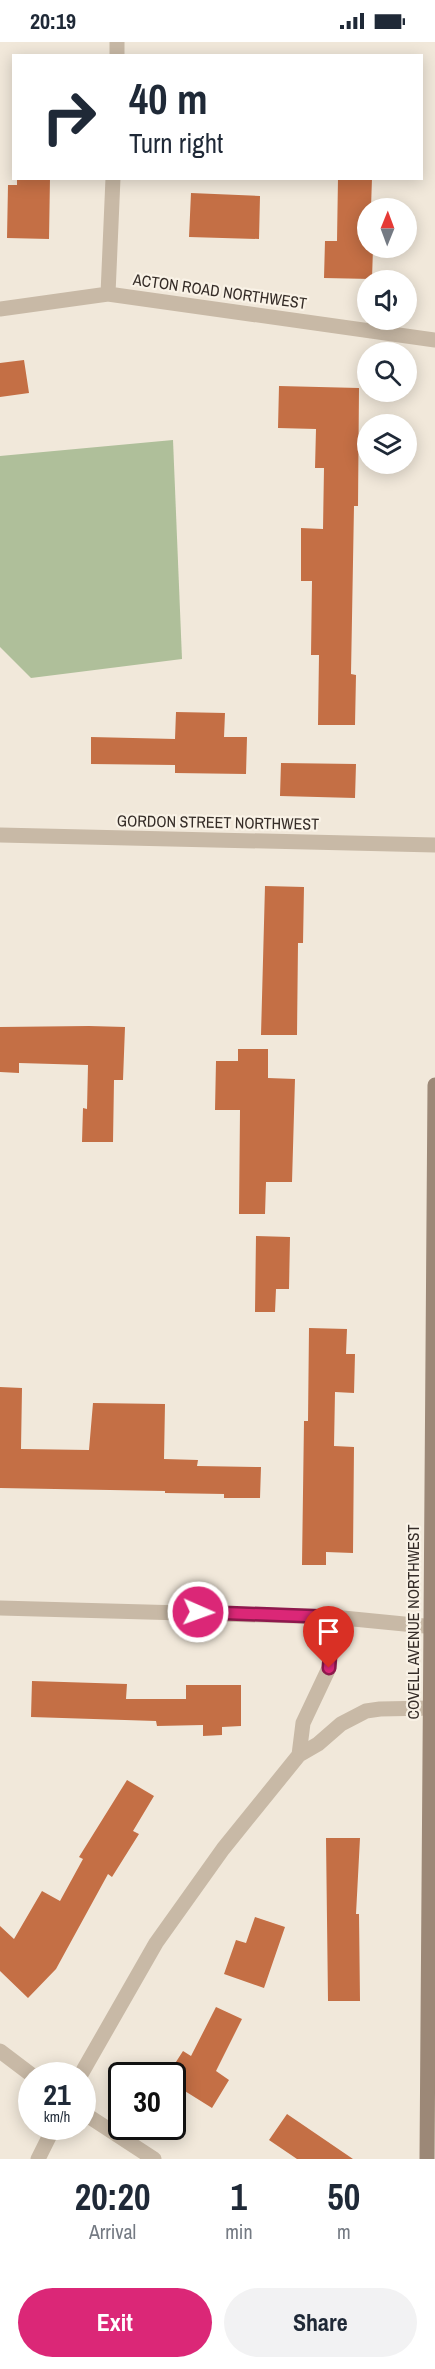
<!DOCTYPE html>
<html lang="en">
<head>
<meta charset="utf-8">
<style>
  :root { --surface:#fff; --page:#f2f2f3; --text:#1f2937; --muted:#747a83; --accent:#db2777 }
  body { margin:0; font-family:"Archivo Narrow",sans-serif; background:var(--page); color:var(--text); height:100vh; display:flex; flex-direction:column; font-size:22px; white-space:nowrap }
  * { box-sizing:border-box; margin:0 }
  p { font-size:20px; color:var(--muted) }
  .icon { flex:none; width:33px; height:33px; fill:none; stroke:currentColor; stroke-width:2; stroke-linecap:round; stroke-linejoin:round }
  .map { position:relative; height:2117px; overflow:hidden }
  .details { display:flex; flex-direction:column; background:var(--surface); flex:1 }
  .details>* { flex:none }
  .guide { position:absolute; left:12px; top:12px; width:411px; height:126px; border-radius:0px; box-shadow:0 3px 15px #0003; background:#fff; color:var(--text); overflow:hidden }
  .needle { width:39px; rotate:1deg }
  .buttons { position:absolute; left:357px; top:156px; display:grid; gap:12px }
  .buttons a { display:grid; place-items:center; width:60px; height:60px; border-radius:50%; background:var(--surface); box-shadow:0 3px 15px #0003; font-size:30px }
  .speed { position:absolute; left:18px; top:2020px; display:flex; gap:12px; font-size:30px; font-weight:700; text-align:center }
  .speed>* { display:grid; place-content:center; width:78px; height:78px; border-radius:50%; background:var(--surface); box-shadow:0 3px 15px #0003; line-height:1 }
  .speed small { font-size:15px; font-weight:400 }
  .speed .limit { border:3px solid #111; border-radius:9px; background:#fff; color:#111 }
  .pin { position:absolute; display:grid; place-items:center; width:51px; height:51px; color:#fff; margin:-62px -26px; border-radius:50% 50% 50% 0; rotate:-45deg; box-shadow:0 0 6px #0007 }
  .pin .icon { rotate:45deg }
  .me { position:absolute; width:66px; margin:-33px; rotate:92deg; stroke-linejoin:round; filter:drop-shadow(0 0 4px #0008) }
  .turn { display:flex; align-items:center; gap:21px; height:126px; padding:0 18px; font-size:27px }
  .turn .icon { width:78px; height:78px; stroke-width:2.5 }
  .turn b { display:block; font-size:42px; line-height:51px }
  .eta { display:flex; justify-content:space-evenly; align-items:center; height:102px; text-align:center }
  .eta b { font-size:36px; font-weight:700; line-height:42px }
  .button { display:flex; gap:12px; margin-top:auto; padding:12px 18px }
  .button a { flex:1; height:69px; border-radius:36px; background:var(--accent); color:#fff; font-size:24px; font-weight:700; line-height:69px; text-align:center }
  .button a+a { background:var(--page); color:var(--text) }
  .status { display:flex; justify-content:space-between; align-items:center; height:42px; padding:0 30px; background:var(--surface); direction:ltr }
  .status svg { height:16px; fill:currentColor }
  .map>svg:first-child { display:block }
  .green { fill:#afbf9a }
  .building { fill:#c46f45 }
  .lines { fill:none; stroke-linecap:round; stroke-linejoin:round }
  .street { stroke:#c8b9a6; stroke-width:15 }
  .secondary { stroke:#9c8877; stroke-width:15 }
  .route-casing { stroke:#8e194d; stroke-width:15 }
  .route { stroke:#db2777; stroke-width:10 }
  .labels { text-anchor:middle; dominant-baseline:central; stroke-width:4.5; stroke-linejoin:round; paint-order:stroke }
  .street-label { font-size:16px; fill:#352c27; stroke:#f9f2e6 }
</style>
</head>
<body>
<div class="status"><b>20:19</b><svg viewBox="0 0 49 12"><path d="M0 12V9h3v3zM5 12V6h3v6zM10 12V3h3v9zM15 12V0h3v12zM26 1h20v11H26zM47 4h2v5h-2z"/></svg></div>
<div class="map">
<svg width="435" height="2117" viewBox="0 0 435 2117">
  <rect width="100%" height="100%" fill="#f1e8da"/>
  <!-- green -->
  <path class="green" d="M 173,398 L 182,617 L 31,636 L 0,605 L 0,414 Z"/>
  <!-- building -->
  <path class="building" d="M 17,136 L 50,136 L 49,197 L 7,196 L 8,143 L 17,143 Z
    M 338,136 L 372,136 L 371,166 L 368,166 L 368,206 L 373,206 L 372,237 L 324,236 L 325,199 L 337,199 Z
    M 191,151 L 260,154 L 259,197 L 189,195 Z
    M 24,318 L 29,351 L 0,355 L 0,321 Z
    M 279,344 L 359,346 L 358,464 L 354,464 L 351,632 L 356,633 L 355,683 L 318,683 L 319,613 L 311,613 L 312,539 L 301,539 L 301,486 L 323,487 L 324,426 L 315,426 L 316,387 L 278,386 Z
    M 176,670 L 225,671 L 224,695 L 247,695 L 246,732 L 175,731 L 175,723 L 91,722 L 91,695 L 175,697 Z
    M 281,721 L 356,722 L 355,756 L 280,754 Z
    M 265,844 L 304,845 L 303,901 L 298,901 L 297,993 L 261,993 Z
    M 89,984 L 125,985 L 123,1038 L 114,1038 L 113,1100 L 82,1100 L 83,1066 L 87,1067 L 88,1023 L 19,1021 L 19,1031 L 0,1030 L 0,985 Z
    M 238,1007 L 268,1007 L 268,1036 L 295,1037 L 292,1140 L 266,1140 L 265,1172 L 239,1172 L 240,1068 L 215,1068 L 216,1019 L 238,1019 Z
    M 256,1194 L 290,1195 L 289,1247 L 276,1247 L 275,1270 L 255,1270 Z
    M 309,1286 L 347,1287 L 346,1312 L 355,1312 L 354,1351 L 335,1350 L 334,1404 L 354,1405 L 353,1511 L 326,1510 L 326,1523 L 302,1523 L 304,1379 L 308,1379 Z
    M 0,1345 L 22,1346 L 21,1407 L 89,1408 L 93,1361 L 165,1362 L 164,1417 L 198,1418 L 197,1424 L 261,1425 L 260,1456 L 224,1456 L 224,1452 L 165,1451 L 165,1449 L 0,1446 Z
    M 32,1639 L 127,1642 L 126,1657 L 186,1657 L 186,1643 L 241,1643 L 241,1684 L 222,1685 L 222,1693 L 203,1694 L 203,1683 L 157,1684 L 156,1679 L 31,1675 Z
    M 127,1738 L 154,1754 L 133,1789 L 139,1792 L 112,1835 L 108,1832 L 56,1927 L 28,1956 L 0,1929 L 0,1884 L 14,1897 L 42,1849 L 60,1859 L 83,1817 L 79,1815 Z
    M 326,1796 L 360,1796 L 356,1872 L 359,1872 L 360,1959 L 328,1959 Z
    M 255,1875 L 285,1885 L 264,1946 L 224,1932 L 236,1898 L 246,1901 Z
    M 216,1965 L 242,1977 L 216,2029 L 229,2038 L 212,2066 L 172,2041 L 172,2034 L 167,2034 L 183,2009 L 191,2014 Z
    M 287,2072 L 353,2117 L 297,2117 L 269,2098 Z"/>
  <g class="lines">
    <!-- street -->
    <path class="street" d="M 117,14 L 117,0
      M 108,252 L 113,136
      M 0,267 L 108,252 L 435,298
      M 0,793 L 435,803
      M 0,1566 L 333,1575 L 435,1585
      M 299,1713 L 303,1681 L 329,1626 L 333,1575
      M 0,2009 L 33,2034
      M 80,2034 L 156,1901 L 223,1807 L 299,1713 L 318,1702 L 341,1682 L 366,1669 L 380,1667 L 431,1666
      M 82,2070 L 154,2117
      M 38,2117 L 54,2085"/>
    <!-- secondary -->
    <path class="secondary" d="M 427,2117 L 435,1043"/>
  </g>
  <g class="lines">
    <!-- route casing -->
    <g class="route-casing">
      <path id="route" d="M 198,1570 L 333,1575 L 329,1626"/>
    </g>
    <!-- route -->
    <use href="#route" class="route"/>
  </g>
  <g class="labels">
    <!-- street labels -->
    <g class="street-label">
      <text transform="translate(220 249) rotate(8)">ACTON ROAD NORTHWEST</text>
      <text transform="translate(218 780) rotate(1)">GORDON STREET NORTHWEST</text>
      <text transform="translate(413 1580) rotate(-90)">COVELL AVENUE NORTHWEST</text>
    </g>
  </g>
</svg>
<div class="buttons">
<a><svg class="needle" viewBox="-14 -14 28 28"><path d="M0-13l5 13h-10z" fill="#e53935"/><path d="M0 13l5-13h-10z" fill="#747a83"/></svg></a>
<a><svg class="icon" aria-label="sound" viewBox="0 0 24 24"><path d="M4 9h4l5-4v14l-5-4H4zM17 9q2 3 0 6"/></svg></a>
<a><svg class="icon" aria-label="search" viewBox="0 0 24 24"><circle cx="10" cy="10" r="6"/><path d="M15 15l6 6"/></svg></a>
<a><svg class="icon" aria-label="layers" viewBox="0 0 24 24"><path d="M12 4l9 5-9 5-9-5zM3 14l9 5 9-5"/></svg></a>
</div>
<div class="speed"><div>21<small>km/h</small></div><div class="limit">30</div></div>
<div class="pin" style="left:329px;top:1626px;background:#d93025"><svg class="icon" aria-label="arrive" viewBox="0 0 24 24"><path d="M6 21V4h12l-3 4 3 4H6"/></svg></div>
<svg class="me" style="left:198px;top:1570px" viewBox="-20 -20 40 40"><circle r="17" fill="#db2777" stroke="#fff" stroke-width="3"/><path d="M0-11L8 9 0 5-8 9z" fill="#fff"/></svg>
<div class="guide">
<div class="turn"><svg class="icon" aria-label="right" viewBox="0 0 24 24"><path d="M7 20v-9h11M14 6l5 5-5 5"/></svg><div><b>40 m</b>Turn right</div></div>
</div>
</div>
<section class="details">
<div class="eta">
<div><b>20:20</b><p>Arrival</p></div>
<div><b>1</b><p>min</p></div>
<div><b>50</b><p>m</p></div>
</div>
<div class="button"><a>Exit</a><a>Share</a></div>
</section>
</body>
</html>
